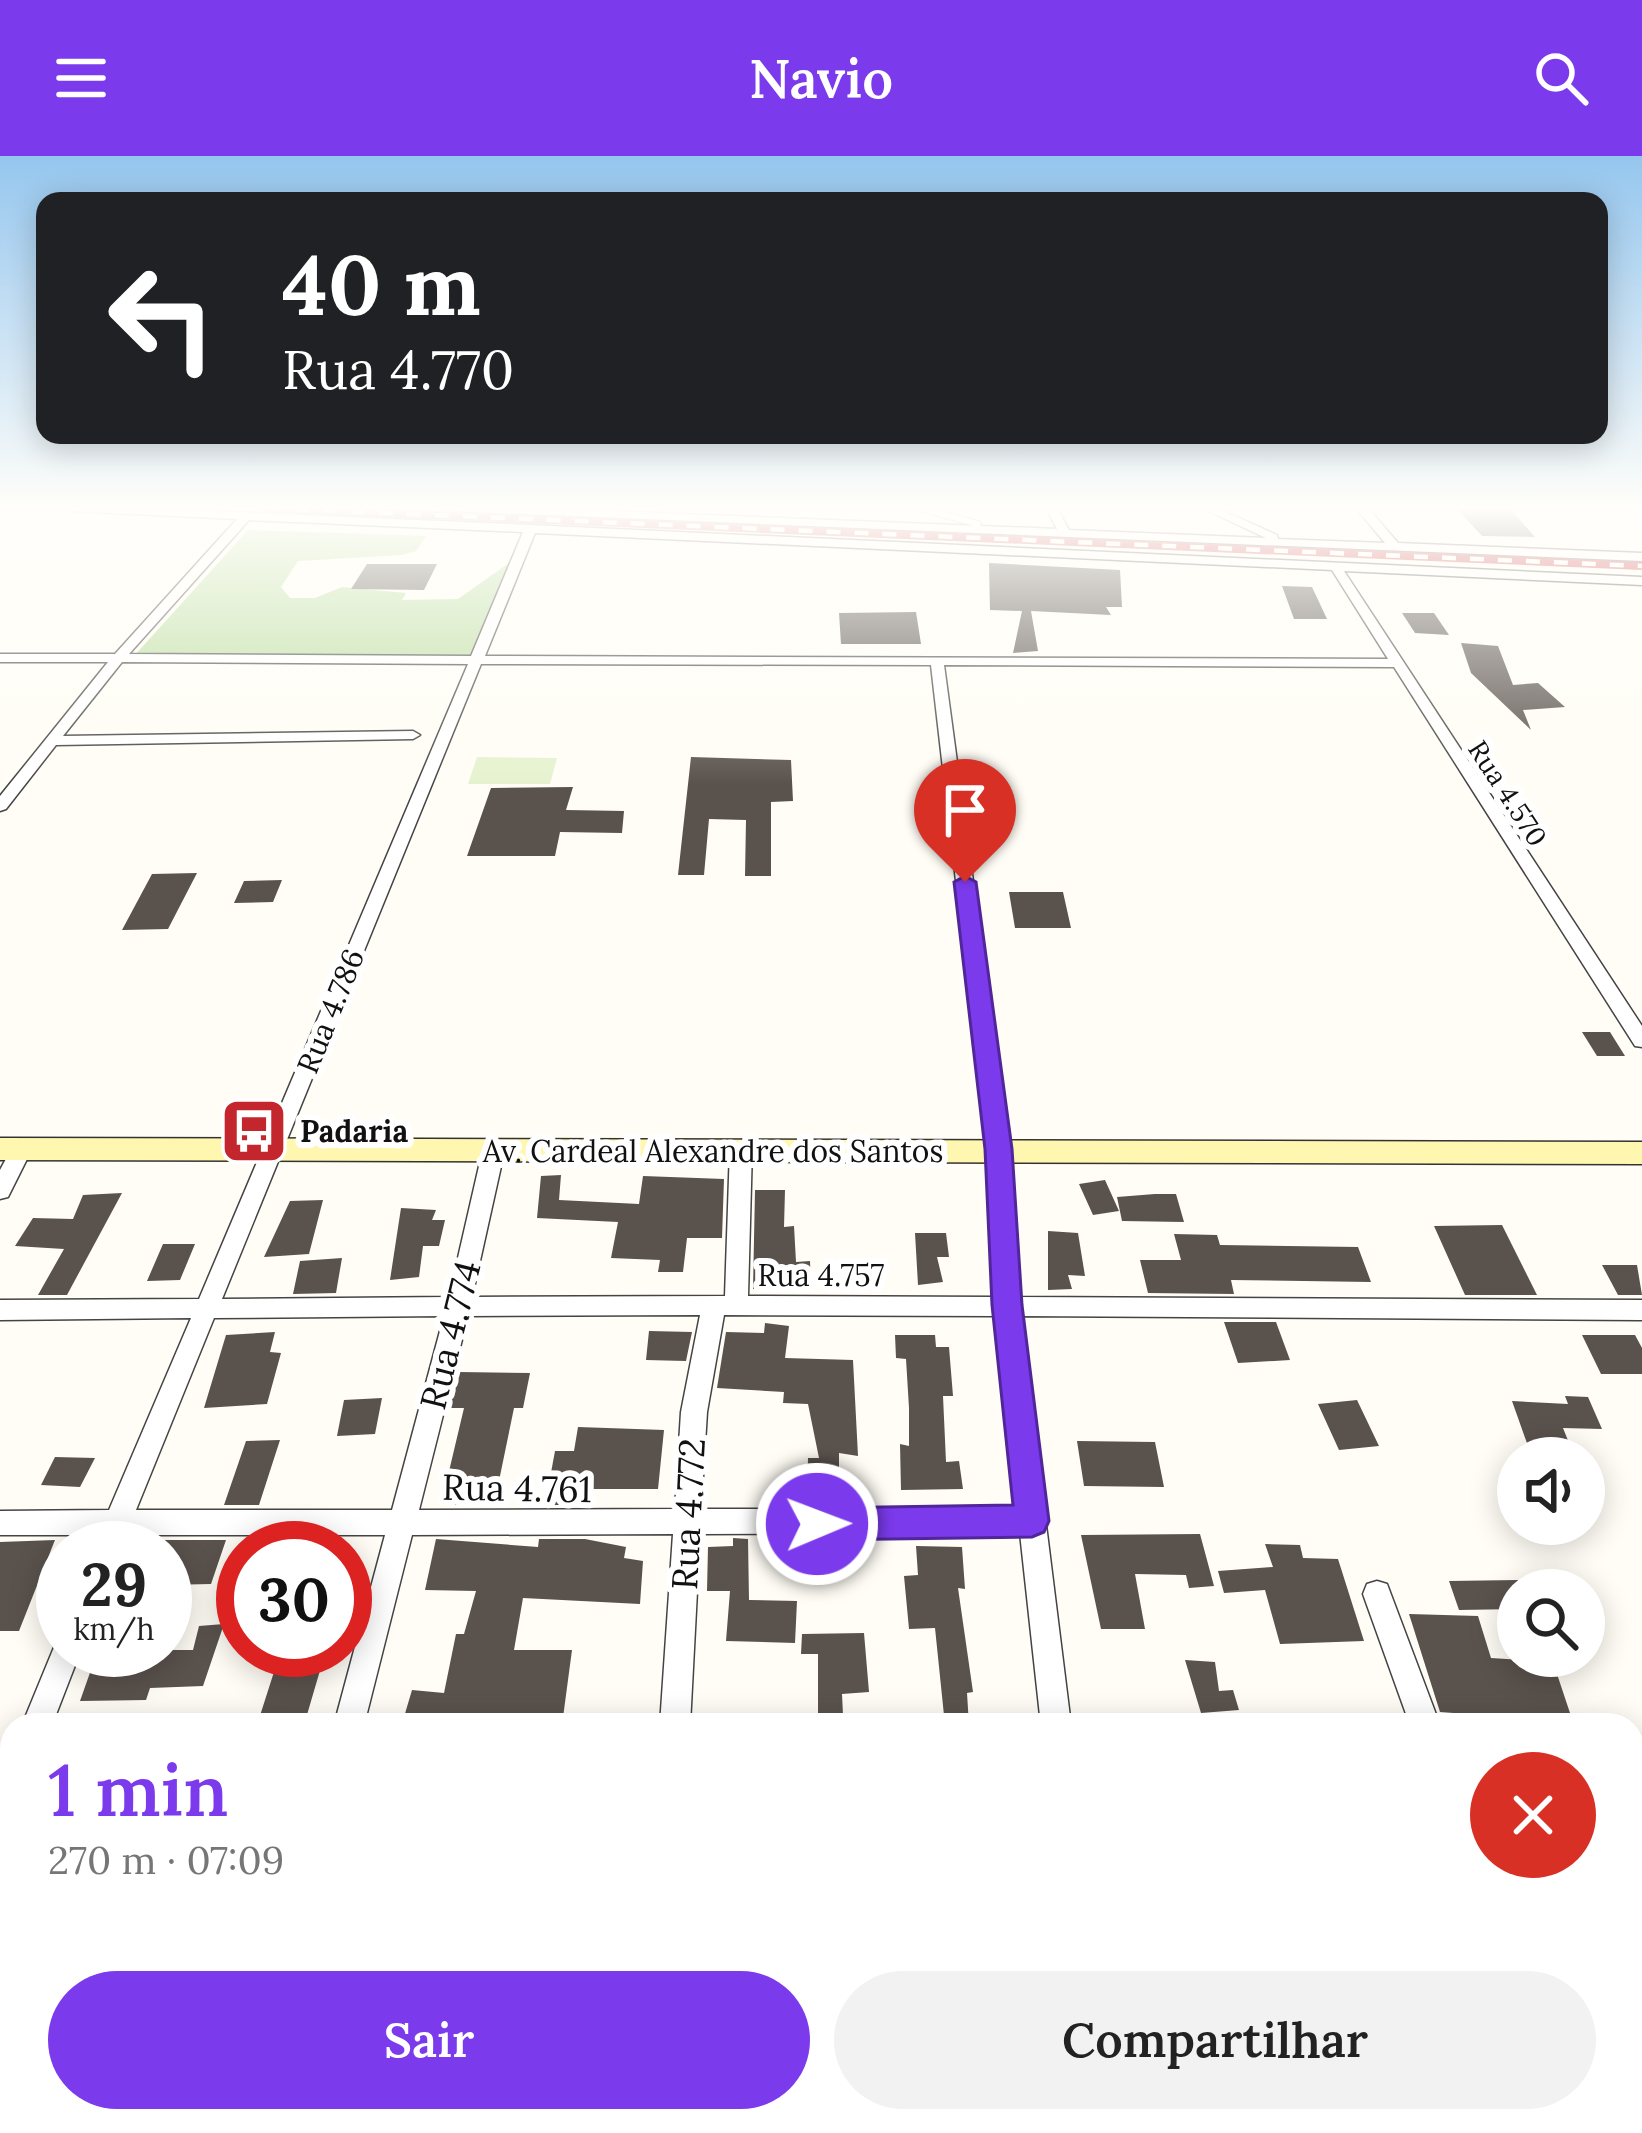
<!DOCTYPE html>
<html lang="pt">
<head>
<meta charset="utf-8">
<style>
  :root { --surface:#fff; --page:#f2f2f2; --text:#222; --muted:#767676; --accent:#7c3aed }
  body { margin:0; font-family:Lora,serif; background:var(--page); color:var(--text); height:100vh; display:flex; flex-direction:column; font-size:45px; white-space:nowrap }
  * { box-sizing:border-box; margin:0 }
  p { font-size:39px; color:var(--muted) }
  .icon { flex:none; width:66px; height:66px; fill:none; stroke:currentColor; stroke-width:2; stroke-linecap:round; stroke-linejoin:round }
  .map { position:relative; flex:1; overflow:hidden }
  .details { position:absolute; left:0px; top:1557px; width:1644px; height:420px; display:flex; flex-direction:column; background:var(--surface); border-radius:36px 36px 0 0; box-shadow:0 6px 30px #0003 }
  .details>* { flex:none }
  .top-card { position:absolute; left:36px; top:36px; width:1572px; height:252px; border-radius:24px; box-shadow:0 6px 30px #0003; background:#202124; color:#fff; overflow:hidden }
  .controls { position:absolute; left:1497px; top:1281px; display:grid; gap:24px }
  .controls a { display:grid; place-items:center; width:108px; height:108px; border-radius:50%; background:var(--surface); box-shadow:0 6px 30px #0003; font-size:60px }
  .speed { position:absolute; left:36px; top:1365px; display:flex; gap:24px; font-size:60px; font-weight:700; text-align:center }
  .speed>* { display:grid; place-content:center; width:156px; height:156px; border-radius:50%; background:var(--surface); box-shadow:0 6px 30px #0003; line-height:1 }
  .speed small { font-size:30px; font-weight:400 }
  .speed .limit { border:18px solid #d22; background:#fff; color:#111 }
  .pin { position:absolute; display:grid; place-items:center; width:102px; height:102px; color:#fff; margin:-123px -51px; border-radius:50% 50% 50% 0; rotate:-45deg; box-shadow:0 0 12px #0007 }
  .pin .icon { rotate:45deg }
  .me { position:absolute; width:132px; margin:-66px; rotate:89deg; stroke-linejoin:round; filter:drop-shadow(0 0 9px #0008) }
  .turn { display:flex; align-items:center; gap:42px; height:252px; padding:0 48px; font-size:54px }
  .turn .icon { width:156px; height:156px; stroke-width:2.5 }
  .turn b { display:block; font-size:84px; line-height:102px }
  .round { display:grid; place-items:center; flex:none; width:126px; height:126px; border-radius:63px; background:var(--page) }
  .headline { display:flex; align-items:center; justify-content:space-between; height:204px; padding:0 48px }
  h1 { font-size:72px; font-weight:600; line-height:90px; color:var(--accent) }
  .action { display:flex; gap:24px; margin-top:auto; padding:24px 48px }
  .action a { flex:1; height:138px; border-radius:72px; background:var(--accent); color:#fff; font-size:48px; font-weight:600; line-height:138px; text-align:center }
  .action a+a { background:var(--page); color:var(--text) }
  header { display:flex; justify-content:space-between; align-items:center; height:156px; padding:0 48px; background:var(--accent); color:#fff; font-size:54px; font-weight:600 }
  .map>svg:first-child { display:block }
  .forest { fill:#b9dc9c }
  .pitch { fill:#e6f2cf }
  .building { fill:#5a524d }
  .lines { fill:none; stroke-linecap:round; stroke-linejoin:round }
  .lane-casing { stroke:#444; stroke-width:8 }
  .street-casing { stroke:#444; stroke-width:3 }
  .secondary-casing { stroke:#333; stroke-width:3 }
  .lane { stroke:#fff; stroke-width:6 }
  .street { fill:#fff; fill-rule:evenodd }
  .secondary { fill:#fff6b0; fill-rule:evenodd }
  .rail-casing { stroke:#c4262e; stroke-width:8 }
  .rail { stroke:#fff; stroke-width:4.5; stroke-dasharray:14; stroke-linecap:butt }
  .route { fill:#7c3aed; stroke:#51269a; stroke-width:3 }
  .labels { text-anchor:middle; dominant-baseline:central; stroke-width:12; stroke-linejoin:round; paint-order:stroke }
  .far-street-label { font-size:27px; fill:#111; stroke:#fff }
  .street-label { font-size:30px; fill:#111; stroke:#fff }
  .poi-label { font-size:30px; font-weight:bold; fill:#111; stroke:#fff; text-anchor:start }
  .near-street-label { font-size:36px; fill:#111; stroke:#fff }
</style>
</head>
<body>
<header><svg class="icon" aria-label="menu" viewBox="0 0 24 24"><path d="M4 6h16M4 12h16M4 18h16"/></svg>Navio<svg class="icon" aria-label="search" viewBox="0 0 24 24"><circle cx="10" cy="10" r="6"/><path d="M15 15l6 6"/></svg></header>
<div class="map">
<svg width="1642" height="1977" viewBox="0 0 1642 1977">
  <rect width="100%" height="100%" fill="#fffdf5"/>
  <!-- forest -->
  <path class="forest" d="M 248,374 L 426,380 L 416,395 L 402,399 L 298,405 L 281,431 L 290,442 L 315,442 L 342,431 L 406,437 L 402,444 L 458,443 L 509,407 L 473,504 L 134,500 Z"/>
  <!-- pitch -->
  <path class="pitch" d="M 477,601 L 478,601 L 557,602 L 550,628 L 468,628 Z"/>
  <!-- building -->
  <path class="building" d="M 1456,352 L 1509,352 L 1535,381 L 1482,380 Z
    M 989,407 L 1120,414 L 1122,451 L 1106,451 L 1111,459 L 1031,455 L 1038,495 L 1013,497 L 1022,455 L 990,454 Z
    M 367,408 L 437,408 L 424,434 L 351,433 Z
    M 1282,430 L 1312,431 L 1327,463 L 1294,463 Z
    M 916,456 L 921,488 L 841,488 L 839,457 Z
    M 1402,457 L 1434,457 L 1449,479 L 1415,477 Z
    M 1461,487 L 1498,490 L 1513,529 L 1538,527 L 1565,551 L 1523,554 L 1531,574 L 1471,517 Z
    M 691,601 L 791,604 L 793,645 L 771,646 L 771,720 L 745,720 L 746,664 L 709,663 L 704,719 L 678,719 Z
    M 573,631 L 566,654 L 624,655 L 622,677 L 560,676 L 555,700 L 467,700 L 491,632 Z
    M 197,717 L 168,773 L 122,774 L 152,718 Z
    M 282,724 L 273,746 L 234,747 L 244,725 Z
    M 1009,736 L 1063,736 L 1071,772 L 1015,772 Z
    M 1582,876 L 1610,876 L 1625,900 L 1597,900 Z
    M 561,1019 L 559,1044 L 639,1048 L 643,1020 L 724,1023 L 722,1082 L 687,1082 L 683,1116 L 658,1116 L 660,1104 L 611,1102 L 618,1066 L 537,1062 L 541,1020 Z
    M 1105,1024 L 1119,1055 L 1093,1059 L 1079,1028 Z
    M 755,1034 L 785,1034 L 784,1071 L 794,1070 L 796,1106 L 810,1105 L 811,1132 L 753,1133 Z
    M 122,1037 L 67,1139 L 38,1139 L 64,1093 L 15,1090 L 33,1062 L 73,1063 L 83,1039 Z
    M 1155,1038 L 1176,1038 L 1184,1066 L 1122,1065 L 1117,1041 Z
    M 323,1044 L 309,1098 L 264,1101 L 290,1045 Z
    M 401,1052 L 436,1054 L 432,1064 L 445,1064 L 439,1090 L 423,1090 L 419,1121 L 390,1124 Z
    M 1502,1069 L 1537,1139 L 1465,1139 L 1434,1070 Z
    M 1048,1075 L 1078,1077 L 1085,1120 L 1068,1119 L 1072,1133 L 1048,1134 Z
    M 915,1077 L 946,1077 L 949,1101 L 937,1101 L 943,1126 L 918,1129 Z
    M 1174,1078 L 1217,1079 L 1220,1089 L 1358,1091 L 1371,1126 L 1231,1124 L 1234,1138 L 1148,1137 L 1140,1104 L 1181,1104 Z
    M 163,1088 L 195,1088 L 180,1124 L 147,1125 Z
    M 342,1102 L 336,1137 L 293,1138 L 300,1105 Z
    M 1602,1109 L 1637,1109 L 1642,1139 L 1618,1139 Z
    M 1224,1166 L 1276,1166 L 1290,1204 L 1238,1207 Z
    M 765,1167 L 789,1170 L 785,1202 L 853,1204 L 858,1300 L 839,1297 L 839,1348 L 807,1348 L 808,1302 L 819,1302 L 808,1248 L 783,1247 L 784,1236 L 717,1232 L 726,1176 L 764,1177 Z
    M 649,1175 L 692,1176 L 686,1205 L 646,1204 Z
    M 275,1176 L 270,1196 L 281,1197 L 267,1248 L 204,1252 L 226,1179 Z
    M 895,1179 L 935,1179 L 936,1191 L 949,1191 L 953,1240 L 943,1240 L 946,1306 L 959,1305 L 963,1333 L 901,1334 L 900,1288 L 909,1290 L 909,1252 L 906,1203 L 896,1202 Z
    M 1582,1179 L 1635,1179 L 1642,1192 L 1642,1218 L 1601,1218 Z
    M 458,1216 L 530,1217 L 523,1252 L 514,1252 L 494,1349 L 441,1349 L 464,1252 L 449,1252 Z
    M 1565,1240 L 1588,1241 L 1602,1273 L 1563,1272 L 1571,1292 L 1528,1290 L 1512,1245 L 1568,1248 Z
    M 382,1242 L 375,1278 L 337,1280 L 344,1244 Z
    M 1357,1244 L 1379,1290 L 1339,1294 L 1318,1248 Z
    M 578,1271 L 664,1274 L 658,1333 L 592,1333 L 590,1349 L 545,1349 L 555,1295 L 574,1295 Z
    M 280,1284 L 259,1349 L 224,1349 L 246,1285 Z
    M 1077,1285 L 1155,1286 L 1164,1331 L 1084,1330 Z
    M 55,1301 L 95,1302 L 80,1331 L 41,1329 Z
    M 1200,1378 L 1214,1430 L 1189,1432 L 1186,1419 L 1135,1418 L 1145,1473 L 1101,1473 L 1081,1379 Z
    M 733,1382 L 748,1383 L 749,1444 L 797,1445 L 795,1487 L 726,1485 L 730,1435 L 707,1435 L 708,1391 L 733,1390 Z
    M 436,1383 L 538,1391 L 539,1383 L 585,1383 L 626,1391 L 624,1402 L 643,1405 L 640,1448 L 523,1442 L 514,1494 L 572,1494 L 562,1569 L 437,1569 L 404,1561 L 412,1534 L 444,1537 L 456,1478 L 464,1478 L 476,1435 L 425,1434 Z
    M 55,1384 L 19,1475 L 0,1475 L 0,1386 Z
    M 165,1384 L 226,1384 L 211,1428 L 165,1429 Z
    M 1265,1388 L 1300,1389 L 1303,1402 L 1338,1403 L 1364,1485 L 1280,1488 L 1265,1434 L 1224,1437 L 1218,1415 L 1273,1411 Z
    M 916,1390 L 962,1391 L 965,1433 L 958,1432 L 973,1536 L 967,1537 L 969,1569 L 945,1569 L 935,1472 L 909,1473 L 904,1420 L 918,1419 Z
    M 1518,1424 L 1518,1453 L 1459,1454 L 1449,1425 Z
    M 1409,1458 L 1478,1460 L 1491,1502 L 1553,1506 L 1573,1566 L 1440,1556 Z
    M 224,1468 L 203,1530 L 150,1532 L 146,1544 L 80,1545 L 98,1494 L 193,1494 L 199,1470 Z
    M 864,1477 L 869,1536 L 842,1538 L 843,1559 L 818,1559 L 818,1498 L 801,1498 L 802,1478 Z
    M 281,1494 L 326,1494 L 304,1569 L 257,1569 Z
    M 1185,1504 L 1215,1506 L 1219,1535 L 1233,1534 L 1239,1554 L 1201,1557 Z"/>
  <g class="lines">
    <!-- lane casing -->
    <g class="lane-casing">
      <path id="lane" d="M 920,352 L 978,368"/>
    </g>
    <!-- street casing -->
    <g class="street-casing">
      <path id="street" d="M 66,352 L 141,352 L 531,369 L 1642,421 L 1642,429 L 1344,415 L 1642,870 L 1642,891 L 1635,890 L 1394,511 L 944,509 L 1009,993 L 1018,1141 L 1642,1144 L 1642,1164 L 1020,1160 L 1071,1569 L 1041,1569 L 1020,1377 L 700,1378 L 690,1569 L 660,1569 L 673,1378 L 412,1379 L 364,1569 L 334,1569 L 385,1379 L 126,1379 L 121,1392 L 93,1392 L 99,1379 L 0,1379 L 0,1355 L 109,1354 L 191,1162 L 0,1164 L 0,1144 L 199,1143 L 468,508 L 122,506 L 63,580 L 413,575 L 420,579 L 413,583 L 56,589 L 6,653 L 0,655 L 0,640 L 108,506 L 0,506 L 0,498 L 115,498 L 237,363 L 71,355 ZM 249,364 L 523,376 L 471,500 L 129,498 ZM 535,377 L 1332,414 L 1388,503 L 485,500 ZM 481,508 L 931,509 L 987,993 L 995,1141 L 748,1140 L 752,992 L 741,984 L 730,992 L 725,1140 L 472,1141 L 504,997 L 493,989 L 482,997 L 449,1141 L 222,1143 ZM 700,1159 L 681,1256 L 675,1353 L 419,1354 L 468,1160 ZM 724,1159 L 996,1160 L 1017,1353 L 701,1353 L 707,1256 ZM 444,1160 L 392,1354 L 136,1354 L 214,1162 Z
        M 447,352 L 532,352 L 1057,373 L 1046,352 L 1057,352 L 1069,374 L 1266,382 L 1202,352 L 1217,352 L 1277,379 L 1278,383 L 1385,387 L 1356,352 L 1368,352 L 1398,387 L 1642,397 L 1642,405 L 453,355 Z
        M 21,985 L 32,993 L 8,1041 L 0,1043 L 0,1014 L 14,988 Z
        M 1377,1425 L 1387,1428 L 1440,1569 L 1410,1569 L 1363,1438 L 1367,1428 Z
        M 63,1481 L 63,1494 L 81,1494 L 52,1569 L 22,1569 L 57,1484 Z
        M 12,1617 L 12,1671 L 0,1678 L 0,1624 Z
        M 1632,1672 L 1642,1674 L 1642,1706 L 1632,1704 Z
        M 227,1965 L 263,1965 L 259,1977 L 223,1977 Z
        M 630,1965 L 666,1965 L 665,1977 L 629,1977 Z
        M 1090,1965 L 1126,1965 L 1128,1977 L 1092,1977 Z
        M 1520,1965 L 1556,1965 L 1560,1977 L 1524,1977 Z"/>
    </g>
    <!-- secondary casing -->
    <g class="secondary-casing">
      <path id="secondary" d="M 0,982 L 1642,986 L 1642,1008 L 0,1004 Z"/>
    </g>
    <!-- lane -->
    <use href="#lane" class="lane"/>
    <!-- street -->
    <use href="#street" class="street"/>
    <!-- secondary -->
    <use href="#secondary" class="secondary"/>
    <!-- rail casing -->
    <g class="rail-casing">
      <path id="rail" d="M 267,352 L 1642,410"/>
    </g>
    <!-- rail -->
    <use href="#rail" class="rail"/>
  </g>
  <!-- sky -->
  <linearGradient id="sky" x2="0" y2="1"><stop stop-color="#95c6ee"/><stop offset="0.56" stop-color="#fffefa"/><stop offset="1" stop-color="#fffefa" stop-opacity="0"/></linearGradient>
  <rect width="1642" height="629" fill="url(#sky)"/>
  <!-- route -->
  <path class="route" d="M 965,720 L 976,726 L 1012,993 L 1022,1149 L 1049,1365 L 1044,1376 L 1032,1381 L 817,1384 L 805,1379 L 799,1368 L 805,1357 L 817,1352 L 1013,1349 L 992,1149 L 985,993 L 954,726 Z"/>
  <!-- icons -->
  <defs>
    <g id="bus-square" transform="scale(3.45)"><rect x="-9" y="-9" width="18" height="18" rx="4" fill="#c4262e" stroke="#fff"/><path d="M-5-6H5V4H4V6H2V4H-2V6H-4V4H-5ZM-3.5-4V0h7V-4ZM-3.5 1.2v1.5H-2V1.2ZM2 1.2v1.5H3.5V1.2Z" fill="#fff"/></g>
  </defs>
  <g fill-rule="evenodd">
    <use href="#bus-square" x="254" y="975"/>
  </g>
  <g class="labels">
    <!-- far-street labels -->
    <g class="far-street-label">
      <text transform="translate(1508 637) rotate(57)">Rua 4.570</text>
    </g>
    <!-- street labels -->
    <g class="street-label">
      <text transform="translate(330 855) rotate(-68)">Rua 4.786</text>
      <text x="713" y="995">Av. Cardeal Alexandre dos Santos</text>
      <text x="821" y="1119">Rua 4.757</text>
    </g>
    <!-- poi labels -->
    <g class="poi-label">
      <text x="300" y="975">Padaria</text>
    </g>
    <!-- near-street labels -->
    <g class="near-street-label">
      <text transform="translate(450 1179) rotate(-76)">Rua 4.774</text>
      <text transform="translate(517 1332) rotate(1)">Rua 4.761</text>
      <text transform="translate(688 1358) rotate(-87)">Rua 4.772</text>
    </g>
  </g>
</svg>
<div class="controls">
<a><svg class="icon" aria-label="sound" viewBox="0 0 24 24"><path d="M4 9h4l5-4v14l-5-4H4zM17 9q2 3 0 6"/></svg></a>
<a><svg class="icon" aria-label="search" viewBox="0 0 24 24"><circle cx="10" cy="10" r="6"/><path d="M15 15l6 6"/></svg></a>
</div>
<div class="speed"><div>29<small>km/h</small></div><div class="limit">30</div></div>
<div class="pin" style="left:965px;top:726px;background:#d93025"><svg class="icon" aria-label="arrive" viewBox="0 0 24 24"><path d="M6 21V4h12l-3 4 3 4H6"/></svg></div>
<svg class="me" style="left:817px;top:1368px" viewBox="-20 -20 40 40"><circle r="17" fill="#7c3aed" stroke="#fff" stroke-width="3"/><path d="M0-11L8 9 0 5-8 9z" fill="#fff"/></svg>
<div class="top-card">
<div class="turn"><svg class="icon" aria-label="left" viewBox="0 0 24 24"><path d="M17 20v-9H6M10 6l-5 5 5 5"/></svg><div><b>40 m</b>Rua 4.770</div></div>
</div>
<section class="details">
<div class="headline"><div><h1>1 min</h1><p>270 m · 07:09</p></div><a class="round" style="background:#d93025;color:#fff"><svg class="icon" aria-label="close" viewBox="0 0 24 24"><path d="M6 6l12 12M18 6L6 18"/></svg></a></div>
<div class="action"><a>Sair</a><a>Compartilhar</a></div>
</section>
</div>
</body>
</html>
